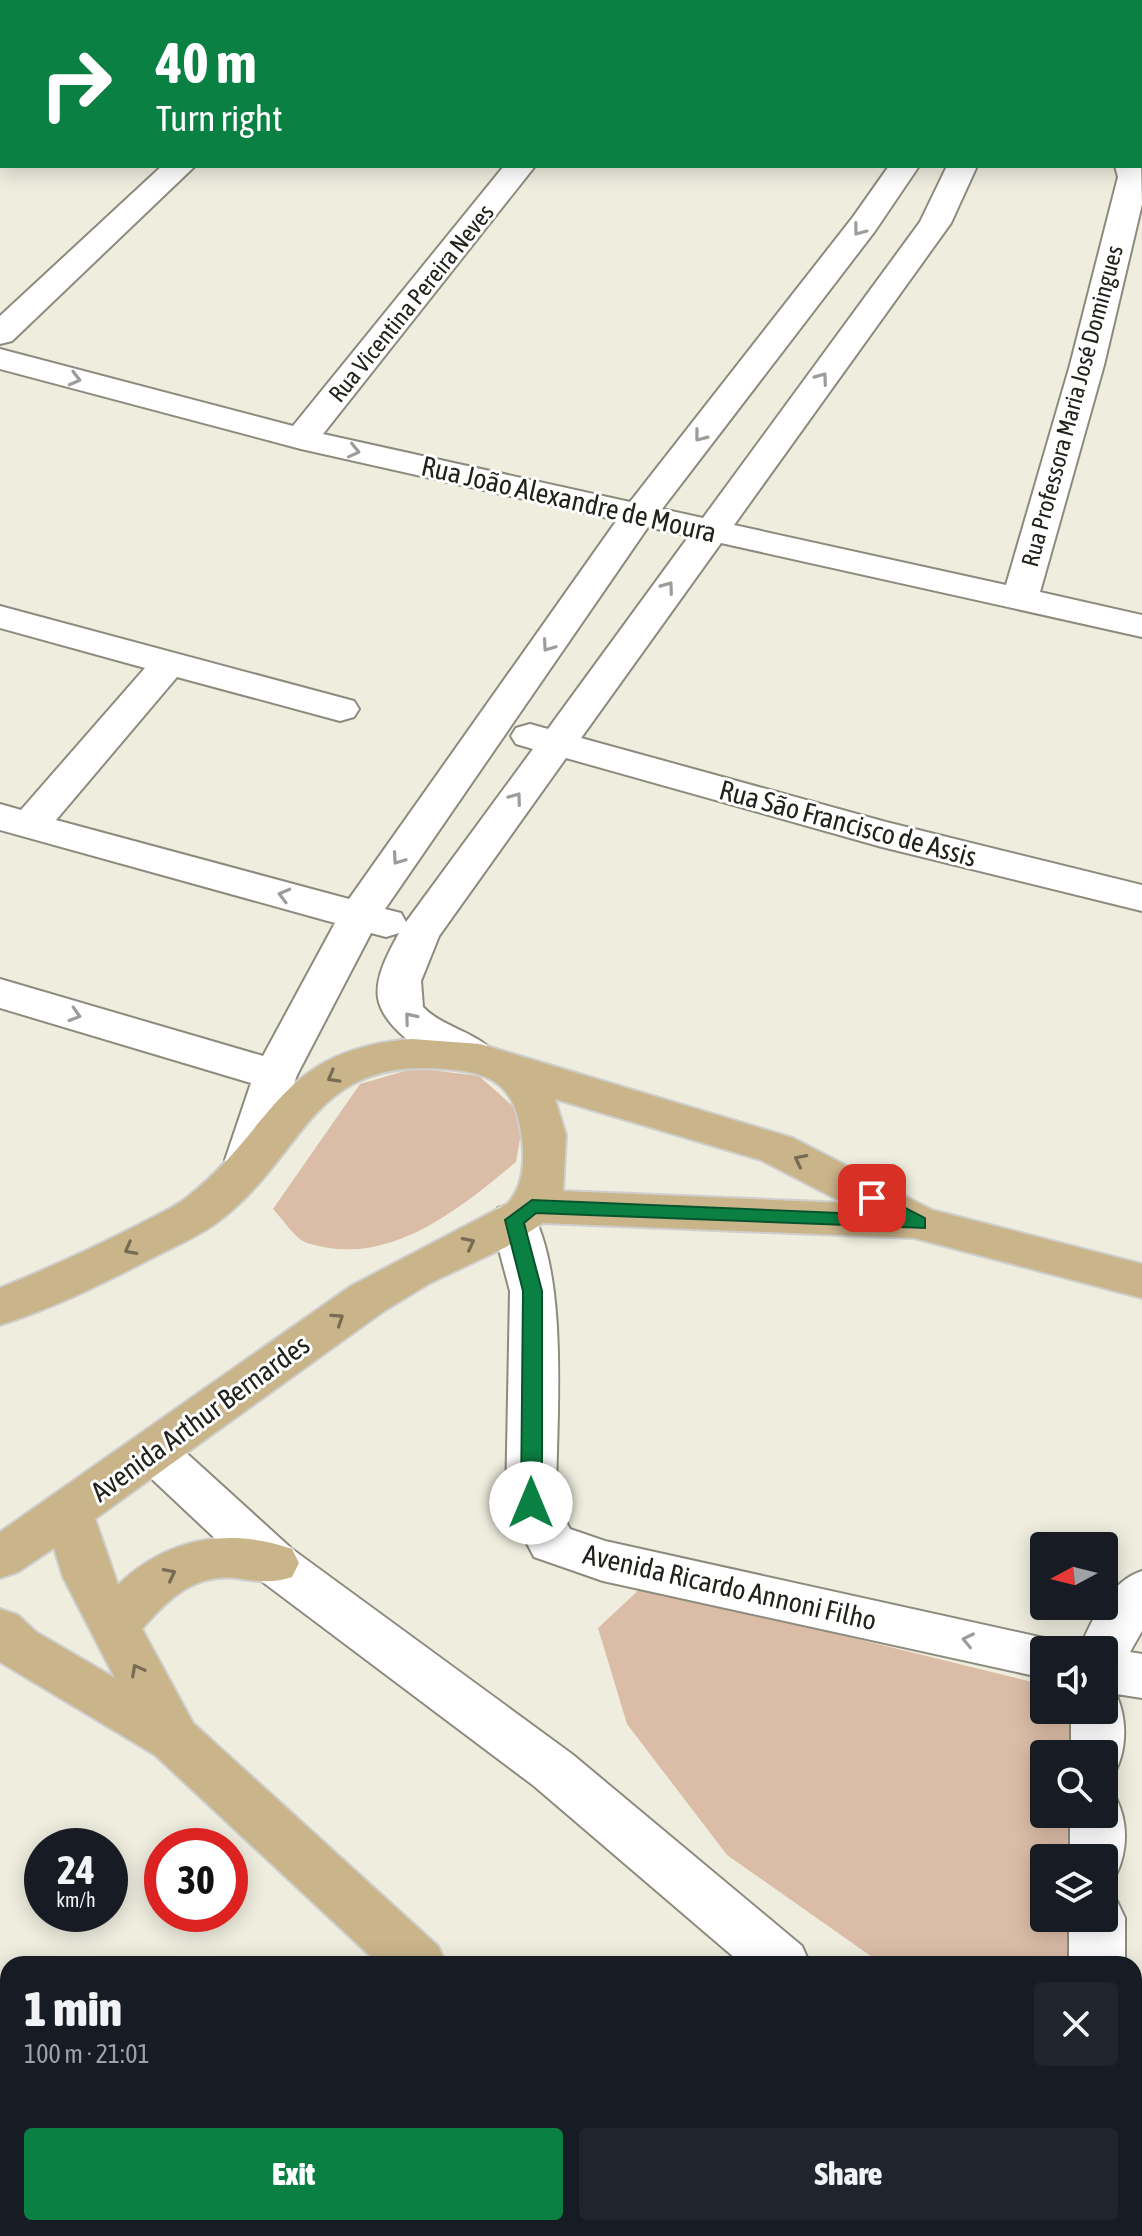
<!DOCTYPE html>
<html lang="en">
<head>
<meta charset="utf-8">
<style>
  :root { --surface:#171b24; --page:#20242c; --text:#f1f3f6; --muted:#9ea1a6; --accent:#0b8043 }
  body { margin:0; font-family:"Asap Condensed",sans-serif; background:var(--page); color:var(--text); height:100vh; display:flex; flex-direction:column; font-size:30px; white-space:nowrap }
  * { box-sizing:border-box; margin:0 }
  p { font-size:26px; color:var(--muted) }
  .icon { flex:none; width:44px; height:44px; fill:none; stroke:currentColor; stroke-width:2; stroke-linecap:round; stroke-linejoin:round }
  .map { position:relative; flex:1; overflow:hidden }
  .side { position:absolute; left:0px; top:1956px; width:1142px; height:280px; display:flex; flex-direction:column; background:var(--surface); border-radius:24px 24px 0 0; box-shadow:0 4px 20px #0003 }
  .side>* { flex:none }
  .top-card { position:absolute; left:0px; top:0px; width:1142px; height:168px; box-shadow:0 4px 20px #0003; background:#0b8043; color:#fff; overflow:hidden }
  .needle { width:52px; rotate:263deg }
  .tools { position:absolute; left:1030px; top:1532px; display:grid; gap:16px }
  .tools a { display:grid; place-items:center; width:88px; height:88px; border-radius:8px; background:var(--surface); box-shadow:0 4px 20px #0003; font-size:40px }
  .speed { position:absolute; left:24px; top:1828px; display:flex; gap:16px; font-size:40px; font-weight:700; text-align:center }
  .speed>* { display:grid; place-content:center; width:104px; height:104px; border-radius:50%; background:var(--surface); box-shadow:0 4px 20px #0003; line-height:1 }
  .speed small { font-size:20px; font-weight:400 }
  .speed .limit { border:12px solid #d22; background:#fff; color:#111 }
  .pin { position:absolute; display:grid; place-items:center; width:68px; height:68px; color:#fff; margin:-34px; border-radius:16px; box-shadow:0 4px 12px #0006 }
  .me { position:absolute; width:88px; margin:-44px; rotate:0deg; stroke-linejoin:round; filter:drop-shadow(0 0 6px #0008) }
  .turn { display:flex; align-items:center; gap:28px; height:168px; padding:0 24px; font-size:36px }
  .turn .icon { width:104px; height:104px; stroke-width:2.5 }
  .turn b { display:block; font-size:56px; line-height:68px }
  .round { display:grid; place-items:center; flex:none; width:84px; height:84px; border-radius:8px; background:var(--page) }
  .headline { display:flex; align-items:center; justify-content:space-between; height:136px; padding:0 24px }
  h1 { font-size:48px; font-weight:800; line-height:60px }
  .button { display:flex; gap:16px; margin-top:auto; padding:16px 24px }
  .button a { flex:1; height:92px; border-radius:8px; background:var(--accent); color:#fff; font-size:32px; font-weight:800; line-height:92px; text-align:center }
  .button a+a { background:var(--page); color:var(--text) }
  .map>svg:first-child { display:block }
  .green { fill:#dbbda7 }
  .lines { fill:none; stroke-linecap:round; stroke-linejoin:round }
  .minor-casing { stroke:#8c8b7d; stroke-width:4 }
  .major-casing { stroke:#cececd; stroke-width:4 }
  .minor { fill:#fff; fill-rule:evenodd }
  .major { fill:#cab48a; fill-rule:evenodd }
  .wall { fill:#adb2a6 }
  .building { fill:#c9cfc1; stroke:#8d9187; stroke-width:2 }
  .oneway { stroke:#9c9c99 }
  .oneway2 { stroke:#766b53 }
  .route { fill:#0b8043; stroke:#07532c; stroke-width:2 }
  .labels { text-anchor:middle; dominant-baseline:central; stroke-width:6; stroke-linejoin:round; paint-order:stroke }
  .far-street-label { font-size:24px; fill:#22221c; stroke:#fff }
  .street-label { font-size:28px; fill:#22221c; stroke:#fff }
</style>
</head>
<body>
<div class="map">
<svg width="1142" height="2236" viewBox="0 0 1142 2236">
  <rect width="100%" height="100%" fill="#eeedde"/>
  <!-- green -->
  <path class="green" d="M 415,1068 L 479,1076 L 524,1116 L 516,1162 C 458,1210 388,1269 307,1243 C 295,1239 282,1218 273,1209 L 360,1084 Z
    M 643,1586 L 1044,1685 L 1044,1710 L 1083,1710 L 1083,1754 L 1044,1754 L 1044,1814 L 1084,1814 L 1084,1858 L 1044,1858 L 1044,1918 L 1085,1918 L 1085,1964 L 882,1964 L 727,1855 L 627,1724 L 598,1628 Z"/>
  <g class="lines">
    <!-- minor casing -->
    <g class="minor-casing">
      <path id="minor" d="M 342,0 L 371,0 L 341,2 Z
        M 957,0 L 985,0 L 985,2 L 957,2 Z
        M 1141,160 L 1142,204 L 1104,365 L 1040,592 L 1142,615 L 1142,637 L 721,543 L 581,738 L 886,822 L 1142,885 L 1142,911 L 882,847 L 566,758 L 439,936 L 421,981 L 423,1007 C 444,1029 483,1033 498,1058 L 491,1069 C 457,1078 384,1036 378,998 C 375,976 389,952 399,933 L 386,937 L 371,933 L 297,1075 L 263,1171 L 247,1176 L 231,1171 L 225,1160 L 251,1083 L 0,1008 L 0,979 L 263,1056 L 335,923 L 0,830 L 0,804 L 21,810 L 145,668 L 0,628 L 0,606 L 354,701 L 359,709 L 354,717 L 340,721 L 177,677 L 56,820 L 349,899 L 617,520 L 301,449 L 0,369 L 0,349 L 293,426 L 504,166 L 535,166 L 323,434 L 630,502 L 853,217 L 889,166 L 919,166 L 875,231 L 662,509 L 703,518 L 920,222 L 947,166 L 977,166 L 951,223 L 734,525 L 1006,585 L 1070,365 L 1118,177 L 1115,166 L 1140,166 ZM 648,527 L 689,536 L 548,729 L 530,724 L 516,728 L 511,736 L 516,744 L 533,749 L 406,922 L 401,913 L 385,909 Z
        M 162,166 L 195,166 L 12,341 L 0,344 L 0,316 Z
        M 514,1203 L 530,1208 C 570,1279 556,1420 556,1503 L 570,1529 L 605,1541 L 1062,1642 L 1066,1650 L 1044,1650 L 1044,1678 L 603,1581 L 534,1557 L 506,1503 L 510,1291 L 491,1220 L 498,1208 Z
        M 154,1433 L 171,1439 L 292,1549 L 572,1754 L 802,1946 L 810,1964 L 742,1964 L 534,1786 L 256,1577 L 137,1465 L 130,1452 L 137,1439 Z
        M 1142,1571 L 1142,1631 L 1130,1652 L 1142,1654 L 1142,1698 L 1110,1693 L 1116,1694 C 1127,1718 1127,1747 1116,1770 L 1104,1774 L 1104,1754 L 1071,1754 L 1071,1710 L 1104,1710 L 1104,1650 L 1079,1650 C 1092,1619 1109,1582 1142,1571 Z
        M 1104,1793 L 1116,1798 C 1128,1822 1128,1850 1116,1875 L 1104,1879 L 1104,1858 L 1070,1858 L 1070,1814 L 1104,1814 Z
        M 1104,1896 L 1117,1901 L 1125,1918 L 1125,1964 L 1069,1964 L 1069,1918 L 1104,1918 Z
        M 1065,2228 L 1130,2228 L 1134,2236 L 1069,2236 Z"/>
    </g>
    <!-- major casing -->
    <g class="major-casing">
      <path id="major" d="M 412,1039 L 480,1044 L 793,1138 L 932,1210 L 1142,1264 L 1142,1298 L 914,1238 L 543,1223 L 506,1247 L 430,1283 L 384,1311 L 95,1519 L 118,1585 C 167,1538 228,1527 292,1549 L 299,1563 L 292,1577 C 272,1584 257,1581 236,1578 C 194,1574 169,1598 142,1629 L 193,1723 L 438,1946 L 446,1964 L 379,1964 L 155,1755 L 0,1662 L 0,1609 L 18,1615 L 36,1632 L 115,1678 L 63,1577 L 54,1548 L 18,1572 L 0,1578 L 0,1532 L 351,1286 L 507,1204 C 528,1183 525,1145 518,1118 C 511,1088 492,1075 463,1071 C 307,1049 312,1153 215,1224 C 197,1237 175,1246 156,1256 C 106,1282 54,1308 0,1325 L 0,1288 C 47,1269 93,1248 138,1225 C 154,1216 172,1209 186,1198 C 276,1128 276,1050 412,1039 ZM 555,1099 L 761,1160 L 844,1203 L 563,1191 L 566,1135 Z
        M 612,2228 L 673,2228 L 677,2236 L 616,2236 Z"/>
    </g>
    <!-- minor -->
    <use href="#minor" class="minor"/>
    <!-- major -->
    <use href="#major" class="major"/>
  </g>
  <!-- wall -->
  <path class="wall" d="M 264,0 L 342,0 L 342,2 L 275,2 Z"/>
  <!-- building -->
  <path class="building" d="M 316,0 L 337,0 L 334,2 Z"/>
  <!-- one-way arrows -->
  <defs><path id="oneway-chevron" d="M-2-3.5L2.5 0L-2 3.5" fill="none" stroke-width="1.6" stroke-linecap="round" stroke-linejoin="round" transform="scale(2)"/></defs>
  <g class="oneway">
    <use href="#oneway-chevron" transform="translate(859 230) rotate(127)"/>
    <use href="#oneway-chevron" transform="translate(822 378) rotate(-54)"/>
    <use href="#oneway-chevron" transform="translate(75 379) rotate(15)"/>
    <use href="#oneway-chevron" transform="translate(700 436) rotate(128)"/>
    <use href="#oneway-chevron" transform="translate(354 451) rotate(13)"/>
    <use href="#oneway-chevron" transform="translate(668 587) rotate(-54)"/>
    <use href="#oneway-chevron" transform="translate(548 646) rotate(125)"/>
    <use href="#oneway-chevron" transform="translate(516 798) rotate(-54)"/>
    <use href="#oneway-chevron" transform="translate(398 859) rotate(125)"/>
    <use href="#oneway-chevron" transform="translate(284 895) rotate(-165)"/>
    <use href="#oneway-chevron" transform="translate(75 1015) rotate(17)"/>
    <use href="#oneway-chevron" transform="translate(410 1018) rotate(-130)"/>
    <use href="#oneway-chevron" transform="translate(968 1640) rotate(-168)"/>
  </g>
  <g class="oneway2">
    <use href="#oneway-chevron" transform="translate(333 1077) rotate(151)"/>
    <use href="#oneway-chevron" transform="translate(800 1160) rotate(-153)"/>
    <use href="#oneway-chevron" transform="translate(469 1243) rotate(-27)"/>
    <use href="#oneway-chevron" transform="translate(130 1249) rotate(152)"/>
    <use href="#oneway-chevron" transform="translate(338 1319) rotate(-34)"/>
    <use href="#oneway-chevron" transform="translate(170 1574) rotate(-27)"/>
    <use href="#oneway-chevron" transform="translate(137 1670) rotate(-118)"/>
  </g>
  <!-- route -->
  <path class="route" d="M 872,1191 L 925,1218 L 925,1228 L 536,1213 L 524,1223 L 542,1291 L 542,1503 L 539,1509 L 524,1509 L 521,1503 L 523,1291 L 505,1220 L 532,1200 L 887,1215 L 865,1203 L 865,1193 Z"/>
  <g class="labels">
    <!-- far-street labels -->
    <g class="far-street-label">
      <text transform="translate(411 303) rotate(-51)">Rua Vicentina Pereira Neves</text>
      <text transform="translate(1072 406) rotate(-75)">Rua Professora Maria José Domingues</text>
    </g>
    <!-- street labels -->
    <g class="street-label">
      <text transform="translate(569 499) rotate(13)">Rua João Alexandre de Moura</text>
      <text transform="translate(848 823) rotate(15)">Rua São Francisco de Assis</text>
      <text transform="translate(200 1418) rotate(-36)">Avenida Arthur Bernardes</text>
      <text transform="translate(730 1587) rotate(13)">Avenida Ricardo Annoni Filho</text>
    </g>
  </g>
</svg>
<div class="tools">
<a><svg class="needle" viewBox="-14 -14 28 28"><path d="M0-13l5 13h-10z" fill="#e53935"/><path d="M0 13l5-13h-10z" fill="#9ea1a6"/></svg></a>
<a><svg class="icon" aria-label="sound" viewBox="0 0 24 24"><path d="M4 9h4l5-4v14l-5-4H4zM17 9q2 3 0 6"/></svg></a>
<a><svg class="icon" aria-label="search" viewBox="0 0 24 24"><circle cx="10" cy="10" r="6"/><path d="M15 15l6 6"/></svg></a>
<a><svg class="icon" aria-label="layers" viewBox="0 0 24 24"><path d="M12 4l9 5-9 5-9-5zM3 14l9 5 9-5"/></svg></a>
</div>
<div class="speed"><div>24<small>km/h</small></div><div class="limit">30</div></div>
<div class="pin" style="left:872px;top:1198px;background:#d93025"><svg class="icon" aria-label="arrive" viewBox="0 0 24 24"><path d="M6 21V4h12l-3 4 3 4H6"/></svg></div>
<svg class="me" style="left:531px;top:1503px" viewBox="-20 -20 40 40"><circle r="19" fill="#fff"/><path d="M0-13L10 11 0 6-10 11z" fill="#0b8043"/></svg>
<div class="top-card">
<div class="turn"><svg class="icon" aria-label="right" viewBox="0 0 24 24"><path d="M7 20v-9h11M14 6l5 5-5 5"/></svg><div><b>40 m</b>Turn right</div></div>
</div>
<section class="side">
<div class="headline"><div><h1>1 min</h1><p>100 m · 21:01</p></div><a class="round"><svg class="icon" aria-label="close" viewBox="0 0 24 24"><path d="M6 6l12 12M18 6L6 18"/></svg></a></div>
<div class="button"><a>Exit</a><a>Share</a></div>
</section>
</div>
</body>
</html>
